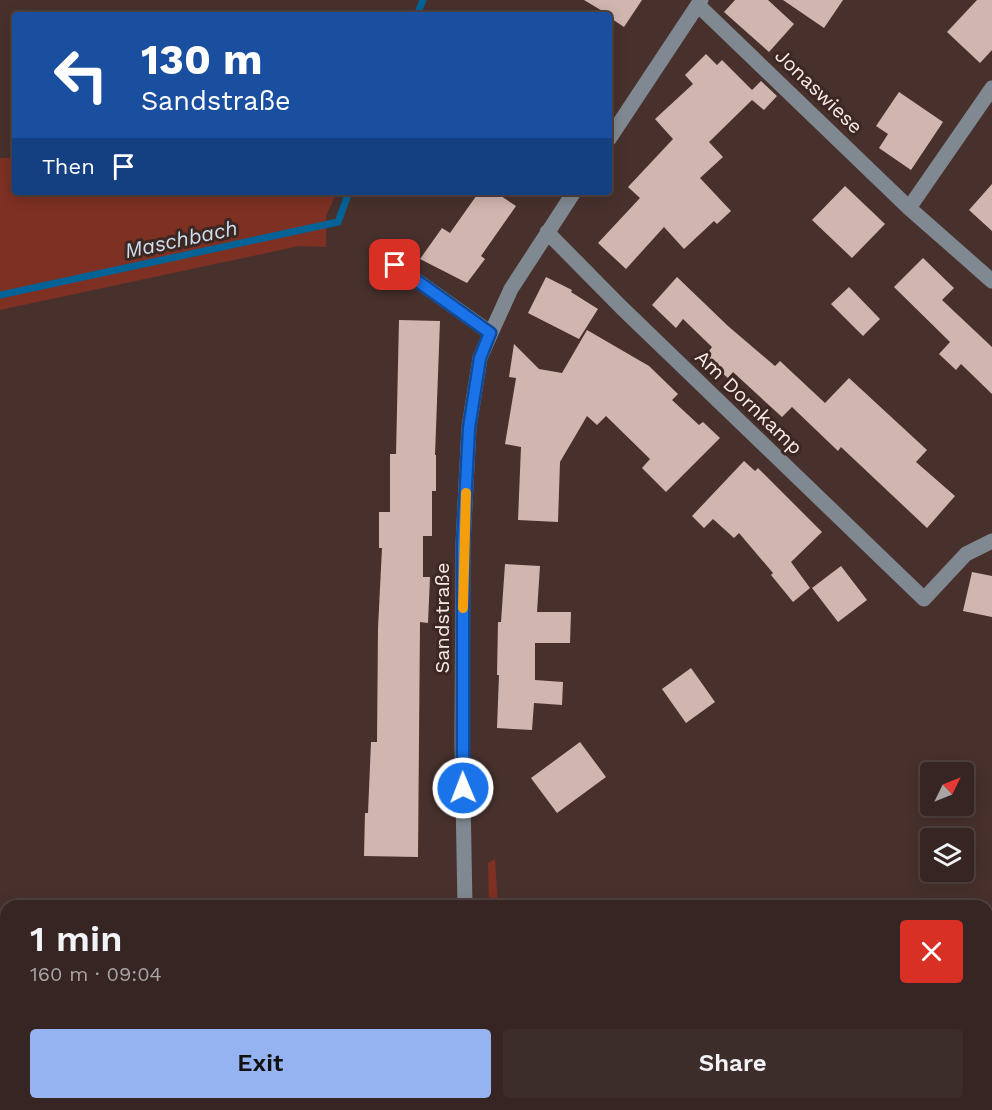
<!DOCTYPE html>
<html lang="en">
<head>
<meta charset="utf-8">
<style>
  :root { --surface:#362522; --page:#3d2d2a; --text:#f1f3f6; --muted:#aaa5a5; --line:#504240; --accent:#95b2f1 }
  body { margin:0; font-family:"Work Sans",sans-serif; background:var(--page); color:var(--text); height:100vh; display:flex; flex-direction:column; font-size:22px; white-space:nowrap }
  * { box-sizing:border-box; margin:0 }
  p { font-size:20px; color:var(--muted) }
  .icon { flex:none; width:33px; height:33px; fill:none; stroke:currentColor; stroke-width:2; stroke-linecap:round; stroke-linejoin:round }
  .map { position:relative; flex:1; overflow:hidden }
  .side { position:absolute; left:0px; top:900px; width:993px; height:210px; display:flex; flex-direction:column; background:var(--surface); border-radius:18px 18px 0 0; box-shadow:0 3px 15px #0003,0 0 0 2px var(--line) }
  .side>* { flex:none }
  .banner { position:absolute; left:12px; top:12px; width:600px; height:183px; border-radius:6px; box-shadow:0 3px 15px #0003,0 0 0 2px var(--line); background:#1a4fa0; color:#fff; overflow:hidden }
  .needle { width:39px; rotate:47deg }
  .fabs { position:absolute; left:920px; top:762px; display:grid; gap:12px }
  .fabs a { display:grid; place-items:center; width:54px; height:54px; border-radius:6px; background:var(--surface); box-shadow:0 3px 15px #0003,0 0 0 2px var(--line); font-size:30px }
  .pin { position:absolute; display:grid; place-items:center; width:51px; height:51px; color:#fff; margin:-26px; border-radius:12px; box-shadow:0 3px 9px #0006 }
  .me { position:absolute; width:66px; margin:-33px; rotate:359deg; stroke-linejoin:round; filter:drop-shadow(0 0 4px #0008) }
  .turn { display:flex; align-items:center; gap:21px; height:126px; padding:0 30px; font-size:27px }
  .turn .icon { width:78px; height:78px; stroke-width:2.5 }
  .turn b { display:block; font-size:42px; line-height:51px }
  .then { display:flex; align-items:center; height:57px; padding:0 30px; background:#0003; gap:12px; font-size:22px }
  .round { display:grid; place-items:center; flex:none; width:63px; height:63px; border-radius:6px; background:var(--page) }
  .summary { display:flex; align-items:center; justify-content:space-between; height:102px; padding:0 30px }
  h1 { font-size:36px; font-weight:600; line-height:45px }
  .cta { display:flex; gap:12px; margin-top:auto; padding:12px 30px }
  .cta a { flex:1; height:69px; border-radius:6px; background:var(--accent); color:#111; font-size:24px; font-weight:600; line-height:69px; text-align:center }
  .cta a+a { background:var(--page); color:var(--text) }
  .map>svg:first-child { display:block }
  .green { fill:#7e3023 }
  .lines { fill:none; stroke-linecap:round; stroke-linejoin:round }
  .stream { stroke:#036397; stroke-width:7 }
  .building { fill:#d1b5af }
  .minor { stroke:#808991; stroke-width:15 }
  .route-casing { stroke:#114b97; stroke-width:15 }
  .route { stroke:#1a73e8; stroke-width:10 }
  .slow { stroke:#f59e0b; stroke-width:10 }
  .labels { text-anchor:middle; dominant-baseline:central; stroke-width:6; stroke-linejoin:round; paint-order:stroke }
  .street-label { font-size:20px; fill:#f9eae7; stroke:#3d2723 }
  .water-label { font-size:21px; font-style:italic; fill:#cde0ef; stroke:#3d2723 }
</style>
</head>
<body>
<div class="map">
<svg width="992" height="1110" viewBox="0 0 992 1110">
  <rect width="100%" height="100%" fill="#48312d"/>
  <!-- green -->
  <path class="green" d="M 0,158 L 15,158 L 15,192 L 337,192 L 326,216 L 326,247 L 299,246 L 0,310 Z
    M 495,859 L 498,906 L 489,906 L 488,863 Z"/>
  <g class="lines">
    <!-- stream -->
    <path class="stream" d="M 417,15 L 423,0
      M 0,295 L 338,222 L 349,192"/>
  </g>
  <!-- building -->
  <path class="building" d="M 584,0 L 642,0 L 624,27 L 609,17 L 609,15 Z
    M 735,0 L 768,0 L 794,24 L 769,52 L 724,12 Z
    M 783,0 L 843,0 L 824,28 Z
    M 977,0 L 992,0 L 992,50 L 980,63 L 947,32 Z
    M 706,54 L 717,65 L 722,60 L 752,90 L 761,81 L 777,96 L 764,110 L 752,100 L 709,142 L 723,157 L 700,178 L 731,211 L 717,224 L 714,221 L 684,249 L 664,227 L 626,269 L 598,243 L 640,198 L 628,187 L 673,139 L 655,119 L 693,84 L 685,75 Z
    M 899,92 L 943,122 L 911,170 L 879,148 L 888,134 L 876,126 Z
    M 992,184 L 992,231 L 969,210 Z
    M 845,186 L 885,224 L 852,258 L 812,220 Z
    M 479,192 L 495,192 L 516,206 L 481,256 L 485,259 L 467,283 L 420,259 L 442,228 L 450,233 Z
    M 923,258 L 954,288 L 942,300 L 992,347 L 992,394 L 961,364 L 956,370 L 939,354 L 950,342 L 894,287 Z
    M 546,277 L 572,290 L 571,292 L 598,309 L 579,339 L 528,313 Z
    M 677,277 L 728,326 L 775,366 L 780,361 L 825,403 L 849,378 L 927,450 L 916,462 L 955,496 L 927,528 L 841,447 L 838,451 L 792,407 L 782,417 L 733,372 L 728,378 L 704,358 L 712,347 L 683,319 L 676,328 L 652,305 Z
    M 849,287 L 880,319 L 863,336 L 831,304 Z
    M 399,320 L 440,321 L 435,455 L 436,455 L 436,491 L 432,491 L 432,536 L 423,536 L 423,577 L 430,577 L 428,623 L 420,622 L 418,857 L 364,856 L 365,813 L 368,813 L 371,742 L 377,742 L 378,628 L 382,548 L 379,548 L 379,512 L 390,512 L 390,454 L 396,454 Z
    M 587,330 L 649,366 L 678,394 L 672,400 L 699,425 L 703,422 L 720,438 L 666,492 L 642,468 L 650,459 L 606,416 L 597,425 L 587,416 L 560,462 L 558,522 L 518,520 L 521,447 L 505,444 L 516,378 L 509,377 L 514,344 L 539,369 L 562,373 Z
    M 744,461 L 755,471 L 758,468 L 822,532 L 791,562 L 810,588 L 793,602 L 771,575 L 773,573 L 739,533 L 734,538 L 713,519 L 704,528 L 692,516 Z
    M 505,564 L 540,566 L 537,612 L 571,612 L 570,643 L 535,643 L 535,680 L 563,682 L 562,705 L 534,703 L 532,730 L 497,728 L 499,675 L 497,675 L 498,622 L 501,622 Z
    M 841,566 L 867,600 L 838,622 L 812,588 Z
    M 972,572 L 992,576 L 992,617 L 963,611 Z
    M 691,668 L 715,702 L 686,723 L 662,689 Z
    M 580,742 L 606,777 L 557,813 L 531,778 Z"/>
  <g class="lines">
    <!-- minor -->
    <path class="minor" d="M 698,5 L 909,208
      M 992,88 L 909,208 L 992,281
      M 609,139 L 701,0
      M 547,232 L 621,307 L 924,599 L 966,554 L 992,541
      M 395,265 L 491,333
      M 465,906 L 462,742 L 463,544 L 469,427 L 480,358 L 491,333 L 511,289 L 574,192
      M 463,1110 L 464,1104"/>
  </g>
  <g class="lines">
    <!-- route casing -->
    <g class="route-casing">
      <path id="route" d="M 395,265 L 490,333 L 480,358 L 469,428 L 463,544 L 463,788"/>
    </g>
    <!-- route -->
    <use href="#route" class="route"/>
    <!-- slow -->
    <path class="slow" d="M 463,608 L 466,493"/>
  </g>
  <g class="labels">
    <!-- street labels -->
    <g class="street-label">
      <text transform="translate(819 91) rotate(44)">Jonaswiese</text>
      <text transform="translate(749 402) rotate(44)">Am Dornkamp</text>
      <text transform="translate(442 618) rotate(-90)">Sandstraße</text>
    </g>
    <!-- water labels -->
    <g class="water-label">
      <text transform="translate(181 239) rotate(-12)">Maschbach</text>
    </g>
  </g>
</svg>
<div class="fabs">
<a><svg class="needle" viewBox="-14 -14 28 28"><path d="M0-13l5 13h-10z" fill="#e53935"/><path d="M0 13l5-13h-10z" fill="#aaa5a5"/></svg></a>
<a><svg class="icon" aria-label="layers" viewBox="0 0 24 24"><path d="M12 4l9 5-9 5-9-5zM3 14l9 5 9-5"/></svg></a>
</div>
<div class="pin" style="left:395px;top:265px;background:#d93025"><svg class="icon" aria-label="arrive" viewBox="0 0 24 24"><path d="M6 21V4h12l-3 4 3 4H6"/></svg></div>
<svg class="me" style="left:463px;top:788px" viewBox="-20 -20 40 40"><circle r="17" fill="#1a73e8" stroke="#fff" stroke-width="3"/><path d="M0-11L8 9 0 5-8 9z" fill="#fff"/></svg>
<div class="banner">
<div class="turn"><svg class="icon" aria-label="left" viewBox="0 0 24 24"><path d="M17 20v-9H6M10 6l-5 5 5 5"/></svg><div><b>130 m</b>Sandstraße</div></div>
<div class="then">Then<svg class="icon" aria-label="arrive" viewBox="0 0 24 24"><path d="M6 21V4h12l-3 4 3 4H6"/></svg></div>
</div>
<section class="side">
<div class="summary"><div><h1>1 min</h1><p>160 m · 09:04</p></div><a class="round" style="background:#d93025;color:#fff"><svg class="icon" aria-label="close" viewBox="0 0 24 24"><path d="M6 6l12 12M18 6L6 18"/></svg></a></div>
<div class="cta"><a>Exit</a><a>Share</a></div>
</section>
</div>
</body>
</html>
